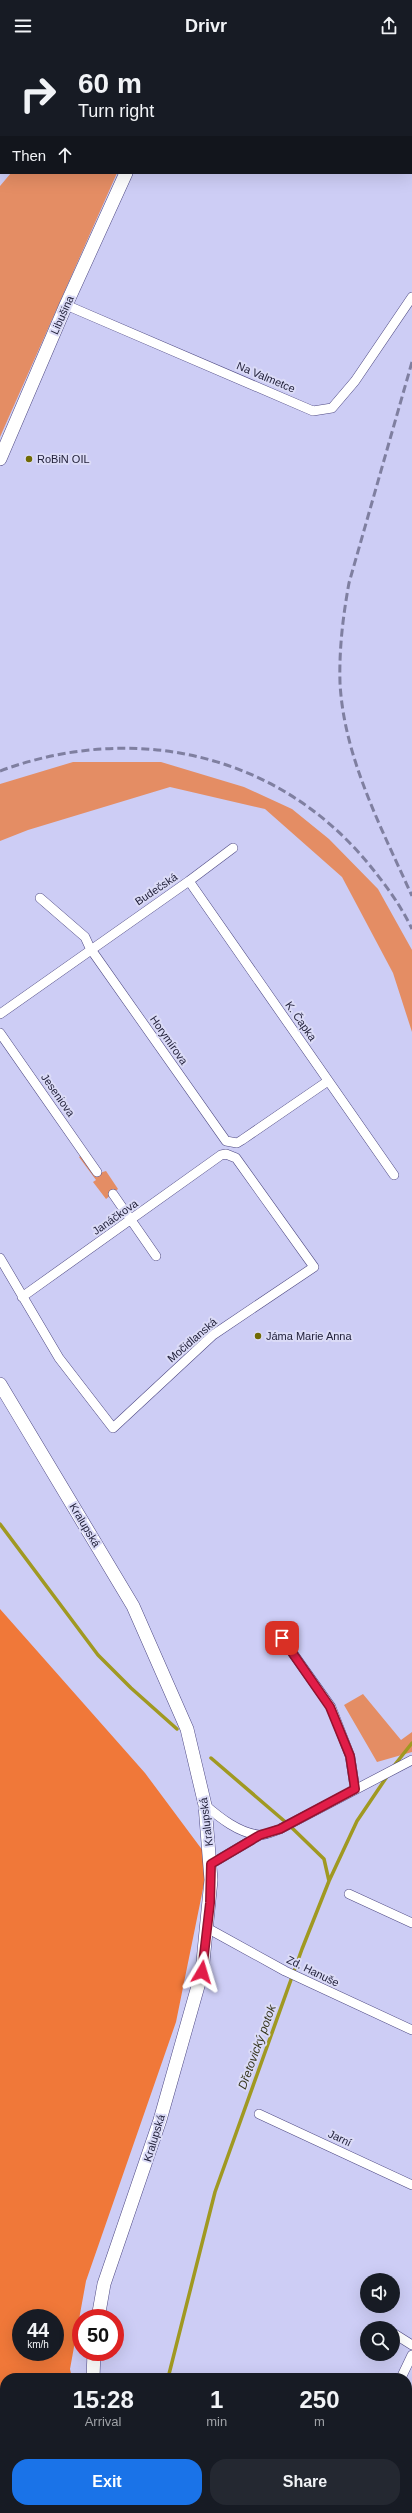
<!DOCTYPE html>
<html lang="en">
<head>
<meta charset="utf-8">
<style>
  :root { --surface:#171b24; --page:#242831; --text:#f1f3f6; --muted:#9ea1a6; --accent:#1a73e8 }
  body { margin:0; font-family:Helvetica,sans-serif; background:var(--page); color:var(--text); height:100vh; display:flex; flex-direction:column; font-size:15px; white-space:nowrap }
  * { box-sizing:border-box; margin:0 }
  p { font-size:13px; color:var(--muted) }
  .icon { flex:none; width:22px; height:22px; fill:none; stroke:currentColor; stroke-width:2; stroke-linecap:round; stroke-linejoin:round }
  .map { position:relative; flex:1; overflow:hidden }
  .details { position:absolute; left:0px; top:2321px; width:412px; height:140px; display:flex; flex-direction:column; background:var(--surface); border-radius:16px 16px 0 0; box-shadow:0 4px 16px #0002 }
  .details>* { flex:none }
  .top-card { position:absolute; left:0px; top:0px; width:412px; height:122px; box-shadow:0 4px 16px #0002; background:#171b24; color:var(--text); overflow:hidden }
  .tools { position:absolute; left:360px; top:2221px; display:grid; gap:8px }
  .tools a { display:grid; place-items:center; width:40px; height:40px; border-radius:50%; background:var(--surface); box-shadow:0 4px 16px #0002; font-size:20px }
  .speed { position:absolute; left:12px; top:2257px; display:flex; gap:8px; font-size:20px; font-weight:700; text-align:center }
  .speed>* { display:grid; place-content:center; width:52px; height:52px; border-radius:50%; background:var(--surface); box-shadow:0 4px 16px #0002; line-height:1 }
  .speed small { font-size:10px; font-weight:400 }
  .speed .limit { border:6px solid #d22; background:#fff; color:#111 }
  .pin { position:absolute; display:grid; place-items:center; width:34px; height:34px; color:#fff; margin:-17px; border-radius:8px; box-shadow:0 2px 6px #0006 }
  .me { position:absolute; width:44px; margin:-22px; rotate:7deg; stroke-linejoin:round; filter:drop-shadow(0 0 3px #0008) }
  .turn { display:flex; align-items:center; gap:14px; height:84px; padding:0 12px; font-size:18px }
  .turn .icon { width:52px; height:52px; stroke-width:2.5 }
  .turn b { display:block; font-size:28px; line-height:34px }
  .then { display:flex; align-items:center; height:38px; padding:0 12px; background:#0003; gap:8px; font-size:15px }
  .eta { display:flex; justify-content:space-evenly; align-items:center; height:68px; text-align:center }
  .eta b { font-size:24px; font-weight:700; line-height:28px }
  .button { display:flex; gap:8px; margin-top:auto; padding:8px 12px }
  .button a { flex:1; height:46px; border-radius:16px; background:var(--accent); color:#fff; font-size:16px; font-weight:700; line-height:46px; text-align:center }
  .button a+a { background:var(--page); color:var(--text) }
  header { display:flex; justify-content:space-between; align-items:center; height:52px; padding:0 12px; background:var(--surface); font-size:18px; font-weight:700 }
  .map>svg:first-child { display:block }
  .green { fill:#e48d64 }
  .forest { fill:#f07839; fill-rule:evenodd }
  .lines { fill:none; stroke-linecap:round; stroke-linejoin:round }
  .stream { stroke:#a09921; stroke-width:3.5 }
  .street-casing { stroke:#4e4983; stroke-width:10 }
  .secondary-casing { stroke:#4e4983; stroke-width:14 }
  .street { stroke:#fff; stroke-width:9 }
  .secondary { stroke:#fff; stroke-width:13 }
  .rail { stroke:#7f7fa0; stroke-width:3; stroke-dasharray:8 4; stroke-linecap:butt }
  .route-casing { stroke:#92132f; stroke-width:10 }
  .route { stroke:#e11d48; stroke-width:7 }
  .poi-dot { fill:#706a04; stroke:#dbdbf7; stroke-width:1.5 }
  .labels { text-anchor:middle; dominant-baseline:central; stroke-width:4; stroke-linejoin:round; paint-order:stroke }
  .street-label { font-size:11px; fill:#23223b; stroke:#dbdbf7 }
  .poi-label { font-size:11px; fill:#23223b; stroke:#dbdbf7; text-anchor:start }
  .water-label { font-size:12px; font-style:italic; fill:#393820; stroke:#dbdbf7 }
</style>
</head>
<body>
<header><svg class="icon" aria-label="menu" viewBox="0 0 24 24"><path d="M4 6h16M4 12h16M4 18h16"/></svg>Drivr<svg class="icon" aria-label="share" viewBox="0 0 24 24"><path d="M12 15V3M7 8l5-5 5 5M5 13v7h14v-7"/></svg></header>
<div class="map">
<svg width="412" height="2461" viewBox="0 0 412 2461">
  <rect width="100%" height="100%" fill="#cdcdf5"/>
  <!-- green -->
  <path class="green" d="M 11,121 L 117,121 L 0,385 L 0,134 Z
    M 73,710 L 161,710 L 244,735 L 292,757 L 329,787 L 378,837 L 412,898 L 412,980 L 393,921 L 342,825 L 265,757 L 170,735 L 28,778 L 0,789 L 0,732 Z
    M 82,1103 L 96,1122 L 106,1119 L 118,1137 L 106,1147 L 93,1130 L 96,1128 L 79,1105 Z
    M 363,1642 L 401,1688 L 412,1680 L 412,1700 L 377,1710 L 344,1653 Z"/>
  <!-- forest -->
  <path class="forest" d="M 0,1557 L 145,1721 L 209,1807 L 176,1970 L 86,2229 L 70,2317 L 72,2326 L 5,2326 L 5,2456 L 105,2456 L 106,2461 L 0,2461 ZM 21,2266 L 55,2266 L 55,2300 L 21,2300 Z"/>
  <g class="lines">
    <!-- stream -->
    <path class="stream" d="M 92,1 L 92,0
      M 0,115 L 1,114
      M 0,1472 L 98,1603 L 131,1636 L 177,1677
      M 211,1706 L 289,1773 L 324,1807 L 329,1829
      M 393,1715 L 412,1691
      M 168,2326 L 215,2140 L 302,1897 L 329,1829 L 357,1769 L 388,1723
      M 158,2456 L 160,2461"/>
    <!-- street casing -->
    <g class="street-casing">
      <path id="street" d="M 8,1 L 10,0
        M 0,7 L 1,6
        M 66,253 L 313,359 L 332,356 L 355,329 L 412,245
        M 189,829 L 394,1123
        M 40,846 L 85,885 L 90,896 L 226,1089 L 237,1091 L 242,1088 L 328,1029
        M 0,962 L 189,829 L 233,796
        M 0,981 L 97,1120
        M 113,1142 L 156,1204
        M 0,1206 L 59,1306 L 113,1376 L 213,1283 L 314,1215 L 236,1106 L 226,1102 L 221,1103 L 22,1245
        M 282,1586 L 331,1655 L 350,1704 L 355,1737
        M 205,1753 C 220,1766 239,1781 259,1783 C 266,1783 274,1779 280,1777 L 412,1708
        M 211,1812 L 260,1783
        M 349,1842 L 412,1871
        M 207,1876 L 285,1919 L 412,1978
        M 259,2062 L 412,2133
        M 393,2281 L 412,2293
        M 401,2326 L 412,2303
        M 407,2393 L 412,2397
        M 366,2456 L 374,2461
        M 240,2461 L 243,2456
        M 337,2461 L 340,2456"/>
    </g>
    <!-- secondary casing -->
    <g class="secondary-casing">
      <path id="secondary" d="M 181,1 L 182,0
        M 0,407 L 66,253 L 126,121
        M 0,1332 L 133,1554 L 187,1677 L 205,1753 L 211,1828 L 202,1920 L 160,2068 L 104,2232 L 98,2266
        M 93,2326 L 94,2300
        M 132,2456 L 134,2461"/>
    </g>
    <!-- street -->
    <use href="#street" class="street"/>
    <!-- secondary -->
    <use href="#secondary" class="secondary"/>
    <!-- rail -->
    <path class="rail" d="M 412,310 L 349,531 C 343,564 339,597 340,631 C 344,706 382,777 412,844
      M 0,719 C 132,670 275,700 367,810 C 385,832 400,852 412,877"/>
  </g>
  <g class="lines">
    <!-- route casing -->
    <g class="route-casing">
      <path id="route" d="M 202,1920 L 210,1851 L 211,1812 L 260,1783 L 280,1777 L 355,1737 L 350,1704 L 330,1655 L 282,1586"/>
    </g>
    <!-- route -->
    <use href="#route" class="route"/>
  </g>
  <!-- markers -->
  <g class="poi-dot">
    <circle cx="29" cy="407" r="4"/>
    <circle cx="258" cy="1284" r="4"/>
  </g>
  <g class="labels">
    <!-- street labels -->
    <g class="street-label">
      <text transform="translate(62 263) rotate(-66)">Libušina</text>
      <text transform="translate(266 325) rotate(23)">Na Valmetce</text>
      <text transform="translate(156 837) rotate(-34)">Budečská</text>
      <text transform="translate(301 969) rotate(55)">K. Čapka</text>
      <text transform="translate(169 988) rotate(55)">Horymírova</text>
      <text transform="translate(58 1043) rotate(55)">Jeseniova</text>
      <text transform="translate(115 1165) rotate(-35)">Janáčkova</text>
      <text transform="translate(192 1288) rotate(-41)">Močidlanská</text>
      <text transform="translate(85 1473) rotate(59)">Kralupská</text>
      <text transform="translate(206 1770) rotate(-97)">Kralupská</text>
      <text transform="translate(313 1919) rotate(26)">Zd. Hanuše</text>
      <text transform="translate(154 2086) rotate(-73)">Kralupská</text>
      <text transform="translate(340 2086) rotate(25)">Jarní</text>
    </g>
    <!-- poi labels -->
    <g class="poi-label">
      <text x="37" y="407">RoBiN OIL</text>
      <text x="266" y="1284">Jáma Marie Anna</text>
    </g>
    <!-- water labels -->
    <g class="water-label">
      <text transform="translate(257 1995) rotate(-70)">Dřetovický potok</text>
    </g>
  </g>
</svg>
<div class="tools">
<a><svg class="icon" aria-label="sound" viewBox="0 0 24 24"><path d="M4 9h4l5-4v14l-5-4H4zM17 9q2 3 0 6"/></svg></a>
<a><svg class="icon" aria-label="search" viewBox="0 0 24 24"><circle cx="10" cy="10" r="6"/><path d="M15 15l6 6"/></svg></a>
</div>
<div class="speed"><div>44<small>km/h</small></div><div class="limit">50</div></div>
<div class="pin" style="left:282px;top:1586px;background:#d93025"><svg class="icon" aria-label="arrive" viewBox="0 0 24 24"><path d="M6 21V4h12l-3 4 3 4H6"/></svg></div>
<svg class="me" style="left:202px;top:1920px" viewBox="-20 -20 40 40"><path d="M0-17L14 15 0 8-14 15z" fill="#e11d48" stroke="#fff" stroke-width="4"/></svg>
<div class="top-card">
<div class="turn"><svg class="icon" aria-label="right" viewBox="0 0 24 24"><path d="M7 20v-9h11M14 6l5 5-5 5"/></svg><div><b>60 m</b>Turn right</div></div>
<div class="then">Then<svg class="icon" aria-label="ahead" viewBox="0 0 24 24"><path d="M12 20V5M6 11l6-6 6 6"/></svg></div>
</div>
<section class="details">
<div class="eta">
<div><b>15:28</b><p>Arrival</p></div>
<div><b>1</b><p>min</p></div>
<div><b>250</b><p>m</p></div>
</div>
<div class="button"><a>Exit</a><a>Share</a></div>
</section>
</div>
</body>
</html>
